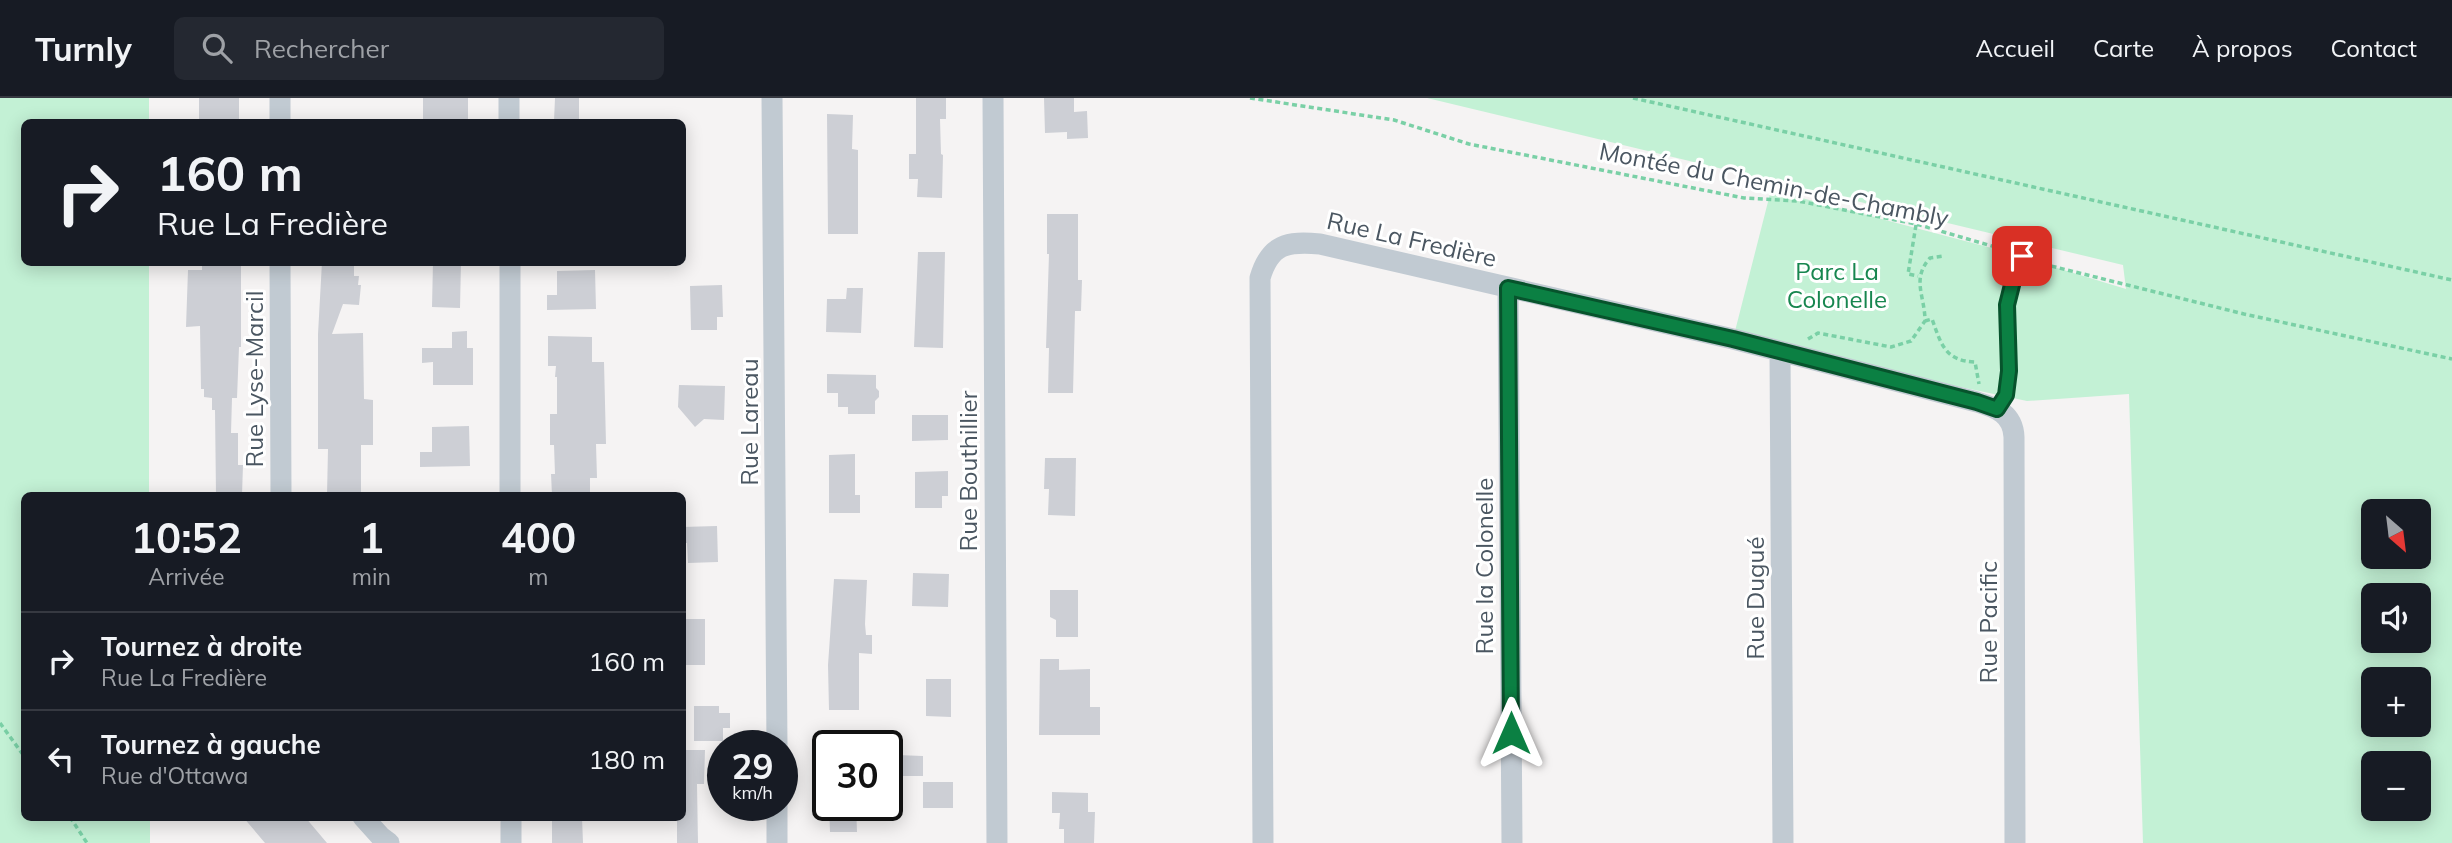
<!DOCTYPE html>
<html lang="fr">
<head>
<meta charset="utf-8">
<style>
  :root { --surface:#171b24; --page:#242831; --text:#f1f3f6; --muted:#9ea1a6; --line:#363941 }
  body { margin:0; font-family:Mulish,sans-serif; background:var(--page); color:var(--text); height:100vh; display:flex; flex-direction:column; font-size:26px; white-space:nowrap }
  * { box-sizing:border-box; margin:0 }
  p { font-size:23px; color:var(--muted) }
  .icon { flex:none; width:38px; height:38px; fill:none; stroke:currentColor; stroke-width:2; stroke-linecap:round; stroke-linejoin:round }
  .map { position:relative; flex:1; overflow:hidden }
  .drawer { position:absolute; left:21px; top:394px; width:665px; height:329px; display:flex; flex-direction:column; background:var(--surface); border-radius:10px; box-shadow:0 4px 18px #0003 }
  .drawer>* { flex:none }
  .hud { position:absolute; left:21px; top:21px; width:665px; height:147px; border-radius:10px; box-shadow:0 4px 18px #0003; background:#171b24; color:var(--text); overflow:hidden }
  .needle { width:46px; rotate:152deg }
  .fabs { position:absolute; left:2361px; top:401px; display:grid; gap:14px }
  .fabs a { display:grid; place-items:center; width:70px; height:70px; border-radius:10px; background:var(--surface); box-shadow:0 4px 18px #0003; font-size:35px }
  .speed { position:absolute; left:707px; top:632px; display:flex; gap:14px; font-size:35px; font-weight:700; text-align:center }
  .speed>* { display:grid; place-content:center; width:91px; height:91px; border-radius:50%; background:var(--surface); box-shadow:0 4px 18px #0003; line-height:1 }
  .speed small { font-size:18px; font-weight:400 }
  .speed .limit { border:4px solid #111; border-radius:10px; background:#fff; color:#111 }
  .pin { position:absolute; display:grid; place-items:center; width:60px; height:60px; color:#fff; margin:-30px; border-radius:14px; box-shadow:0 4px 10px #0006 }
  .me { position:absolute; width:77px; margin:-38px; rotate:0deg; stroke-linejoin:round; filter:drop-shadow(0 0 5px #0008) }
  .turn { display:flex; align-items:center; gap:24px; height:147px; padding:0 21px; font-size:32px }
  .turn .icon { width:91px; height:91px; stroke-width:2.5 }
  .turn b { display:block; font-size:49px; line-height:60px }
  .eta { display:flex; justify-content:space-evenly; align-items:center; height:119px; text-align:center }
  .eta b { font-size:42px; font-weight:700; line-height:49px }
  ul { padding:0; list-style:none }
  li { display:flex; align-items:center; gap:21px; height:98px; padding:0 21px; border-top:2px solid var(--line) }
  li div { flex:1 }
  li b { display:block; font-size:26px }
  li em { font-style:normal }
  header { display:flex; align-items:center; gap:42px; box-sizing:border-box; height:98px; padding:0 35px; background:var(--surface); border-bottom:2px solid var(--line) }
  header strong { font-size:33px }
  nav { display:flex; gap:38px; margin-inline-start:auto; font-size:24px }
  .search { width:490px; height:63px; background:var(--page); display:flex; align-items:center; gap:18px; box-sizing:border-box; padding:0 24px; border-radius:10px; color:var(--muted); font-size:26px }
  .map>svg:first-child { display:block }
  .green { fill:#c3f1d5; fill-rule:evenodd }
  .building { fill:#cdcfd5 }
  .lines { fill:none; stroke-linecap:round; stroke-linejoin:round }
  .path { stroke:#7ad0a6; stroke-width:3.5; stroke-dasharray:5 3.5; stroke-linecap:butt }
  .service { stroke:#c1cad2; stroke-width:10 }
  .minor { stroke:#c1cad2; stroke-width:21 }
  .route-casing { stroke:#07532c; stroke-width:18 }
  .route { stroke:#0b8043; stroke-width:12 }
  .labels { text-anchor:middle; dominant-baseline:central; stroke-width:6; stroke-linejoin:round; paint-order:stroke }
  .street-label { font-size:24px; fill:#4a5661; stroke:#fff }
  .park-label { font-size:24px; fill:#17864f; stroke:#fff }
</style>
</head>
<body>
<header>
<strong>Turnly</strong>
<div class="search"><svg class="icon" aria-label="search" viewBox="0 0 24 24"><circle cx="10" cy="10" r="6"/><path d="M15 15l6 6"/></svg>Rechercher</div>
<nav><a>Accueil</a><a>Carte</a><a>À propos</a><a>Contact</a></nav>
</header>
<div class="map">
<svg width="2452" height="745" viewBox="0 0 2452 745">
  <rect width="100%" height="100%" fill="#f5f3f3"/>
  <!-- green -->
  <path class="green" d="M 0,0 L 149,0 L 149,24 L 24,24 L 24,164 L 149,165 L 149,397 L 24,397 L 24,719 L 150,719 L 150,745 L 0,745 Z
    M 1427,0 L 2452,0 L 2452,745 L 2143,745 L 2129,296 L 2027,303 L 1733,241 L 1771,92 L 2022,158 L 2034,163 L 2126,191 L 2123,167 ZM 2373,413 L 2418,413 L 2418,458 L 2373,458 ZM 2373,497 L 2418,497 L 2418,542 L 2373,542 ZM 2373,581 L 2418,581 L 2418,626 L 2373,626 ZM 2373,665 L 2418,665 L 2418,710 L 2373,710 Z"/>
  <!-- building -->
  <path class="building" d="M 199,0 L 239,0 L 239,24 L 199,24 Z
    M 423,0 L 468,0 L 468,24 L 423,24 Z
    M 555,0 L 579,0 L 579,23 L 554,23 Z
    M 916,0 L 946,0 L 946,21 L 940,21 L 941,56 L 943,57 L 942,100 L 917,99 L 918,81 L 909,81 L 909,56 L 916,56 Z
    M 1044,0 L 1074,0 L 1074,14 L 1087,13 L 1088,40 L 1067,41 L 1067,34 L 1045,35 Z
    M 827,16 L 853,17 L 852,51 L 858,52 L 858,136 L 828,136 Z
    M 1047,116 L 1078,116 L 1078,182 L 1082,182 L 1081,213 L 1075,213 L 1073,295 L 1048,295 L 1049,250 L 1046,250 L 1049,156 L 1047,156 Z
    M 918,154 L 945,154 L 943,250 L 914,249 Z
    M 202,164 L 241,164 L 241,249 L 239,249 L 237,300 L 232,300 L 231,335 L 238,335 L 238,367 L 243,367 L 242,397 L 216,397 L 215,312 L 212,312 L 212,300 L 204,299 L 204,291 L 201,291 L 200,228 L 186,229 L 188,172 L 202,172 Z
    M 322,164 L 354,164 L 354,178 L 359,178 L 358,187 L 361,187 L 359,207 L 343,206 L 332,236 L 363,235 L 364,301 L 373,302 L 373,347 L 361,347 L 361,397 L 327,397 L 328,351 L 318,351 L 318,236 Z
    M 433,164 L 461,164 L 460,210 L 432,209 Z
    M 595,172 L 596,211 L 547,212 L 547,197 L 557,197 L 557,173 Z
    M 722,187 L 723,219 L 717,219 L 717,232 L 691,232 L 690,188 Z
    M 847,190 L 863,190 L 861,235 L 826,234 L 827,201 L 846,201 Z
    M 467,233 L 467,250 L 473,250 L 473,287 L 433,287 L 433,264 L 422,265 L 422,250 L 452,250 L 452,234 Z
    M 548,238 L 592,239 L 592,264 L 604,264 L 606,346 L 596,346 L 597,380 L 590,380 L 590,397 L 552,397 L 551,376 L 555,376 L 554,347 L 550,347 L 550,316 L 557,316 L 557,279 L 555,279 L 556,268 L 548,268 Z
    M 827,276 L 876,277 L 876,290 L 879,293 L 879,299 L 875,303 L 875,316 L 848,316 L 848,309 L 838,309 L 838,295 L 827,295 Z
    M 679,287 L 725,288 L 724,322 L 704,321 L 695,329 L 678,309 Z
    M 912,317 L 948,317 L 948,342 L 912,343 Z
    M 469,328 L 470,368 L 420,369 L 420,354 L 432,354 L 432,329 Z
    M 855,356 L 855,397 L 860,397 L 860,415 L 829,415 L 829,357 Z
    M 1045,360 L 1076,360 L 1075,418 L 1048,417 L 1049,391 L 1044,391 Z
    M 948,373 L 948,398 L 942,398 L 942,410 L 915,410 L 915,374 Z
    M 717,428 L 718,464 L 688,465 L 687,445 L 682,445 L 682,429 Z
    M 913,475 L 949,476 L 948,509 L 912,508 Z
    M 834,481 L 867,482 L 865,526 L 866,537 L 872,537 L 872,556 L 859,555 L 859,612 L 829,612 L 828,567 Z
    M 1050,492 L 1078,492 L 1078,539 L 1056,539 L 1056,522 L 1050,519 Z
    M 682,521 L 705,521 L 705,567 L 682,567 Z
    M 1040,561 L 1059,561 L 1059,572 L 1090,571 L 1090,609 L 1100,609 L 1100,637 L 1039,637 Z
    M 926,581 L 951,581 L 951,619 L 926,618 Z
    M 694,608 L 719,608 L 719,615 L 730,615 L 730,630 L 723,630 L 723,643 L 694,643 Z
    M 682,652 L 705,652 L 704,686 L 697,686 L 698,745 L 677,745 L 677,719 L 682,719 Z
    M 897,657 L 923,658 L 923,678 L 897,678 Z
    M 923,684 L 953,684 L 953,710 L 923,710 Z
    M 1052,694 L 1088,695 L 1088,714 L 1095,714 L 1094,745 L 1064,745 L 1064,731 L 1059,731 L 1060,715 L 1052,715 Z
    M 829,707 L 856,707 L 857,734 L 830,734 Z
    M 243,719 L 305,719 L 327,745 L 265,745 Z
    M 552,719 L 582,719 L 583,745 L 552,745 Z"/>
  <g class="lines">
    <!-- path -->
    <path class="path" d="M 1250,0 L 1394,22 L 1469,46 L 1744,100 L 1798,103 L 1916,126 L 2009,153
      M 1633,0 L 2452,182
      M 1916,127 L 1908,176 L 1918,178
      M 2035,164 L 2244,216 L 2452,261
      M 1925,223 L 1932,221 C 1941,246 1945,263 1975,264 L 1979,286
      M 1808,241 L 1818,235 L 1891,249 L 1911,243 L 1925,223 C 1925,198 1911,181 1930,160 L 1944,158
      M 0,625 L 24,658
      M 70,719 L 87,745"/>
    <!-- service -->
    <path class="service" d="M 1997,311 L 2006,297 L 2009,273 L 2007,207 L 2015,175 L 2022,158"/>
    <!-- minor -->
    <path class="minor" d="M 509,0 L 509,24
      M 772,0 L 777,648
      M 993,0 L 997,745
      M 280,24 L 280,0
      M 280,164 L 281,397
      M 510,164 L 510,397
      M 1508,190 L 1512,745
      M 1780,254 L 1783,745
      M 777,707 L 777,745
      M 363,719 L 381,739 L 389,745
      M 511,719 L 511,745
      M 1263,745 L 1260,180 C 1270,146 1287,143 1320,146 L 1733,241 L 1977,304 C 1997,310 2013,316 2014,339 L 2015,745"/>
  </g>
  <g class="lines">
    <!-- route casing -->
    <g class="route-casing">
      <path id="route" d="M 1511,635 L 1508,190 L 1733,241 L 1977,304 L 1997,311 L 2006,297 L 2009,273 L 2007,207 L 2015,175 L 2022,158"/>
    </g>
    <!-- route -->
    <use href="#route" class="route"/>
  </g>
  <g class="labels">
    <!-- street labels -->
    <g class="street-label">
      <text transform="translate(1774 86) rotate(11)">Montée du Chemin-de-Chambly</text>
      <text transform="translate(1412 141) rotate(13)">Rue La Fredière</text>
      <text transform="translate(254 281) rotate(-90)">Rue Lyse-Marcil</text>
      <text transform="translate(749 324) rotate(-90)">Rue Lareau</text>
      <text transform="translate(968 373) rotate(-90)">Rue Bouthillier</text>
      <text transform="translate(1484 468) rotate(-90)">Rue la Colonelle</text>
      <text transform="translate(1755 500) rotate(-90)">Rue Dugué</text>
      <text transform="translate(1988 524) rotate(-90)">Rue Pacific</text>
    </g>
    <!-- park labels -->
    <g class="park-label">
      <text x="1837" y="173">Parc La<tspan x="1837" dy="28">Colonelle</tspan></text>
    </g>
  </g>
</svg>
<div class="fabs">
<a><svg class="needle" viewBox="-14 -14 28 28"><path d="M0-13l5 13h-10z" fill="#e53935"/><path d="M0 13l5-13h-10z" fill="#9ea1a6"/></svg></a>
<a><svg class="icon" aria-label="sound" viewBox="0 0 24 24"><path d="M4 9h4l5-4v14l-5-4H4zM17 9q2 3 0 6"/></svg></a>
<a>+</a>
<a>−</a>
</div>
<div class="speed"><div>29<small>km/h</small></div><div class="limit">30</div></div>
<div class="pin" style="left:2022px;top:158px;background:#d93025"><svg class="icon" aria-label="arrive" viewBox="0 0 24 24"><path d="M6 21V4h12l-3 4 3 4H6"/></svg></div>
<svg class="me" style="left:1511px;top:635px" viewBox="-20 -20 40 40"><path d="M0-17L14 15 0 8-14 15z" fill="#0b8043" stroke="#fff" stroke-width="4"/></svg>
<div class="hud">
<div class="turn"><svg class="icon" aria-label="right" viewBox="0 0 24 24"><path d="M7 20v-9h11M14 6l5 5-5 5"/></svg><div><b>160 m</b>Rue La Fredière</div></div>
</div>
<section class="drawer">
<div class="eta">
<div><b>10:52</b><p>Arrivée</p></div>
<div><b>1</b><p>min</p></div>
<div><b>400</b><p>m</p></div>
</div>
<ul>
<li><svg class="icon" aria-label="right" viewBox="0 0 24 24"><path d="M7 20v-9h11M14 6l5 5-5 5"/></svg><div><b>Tournez à droite</b><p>Rue La Fredière</p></div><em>160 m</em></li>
<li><svg class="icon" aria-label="left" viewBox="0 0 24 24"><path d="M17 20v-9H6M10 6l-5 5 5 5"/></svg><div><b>Tournez à gauche</b><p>Rue d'Ottawa</p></div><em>180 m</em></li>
</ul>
</section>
</div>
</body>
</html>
